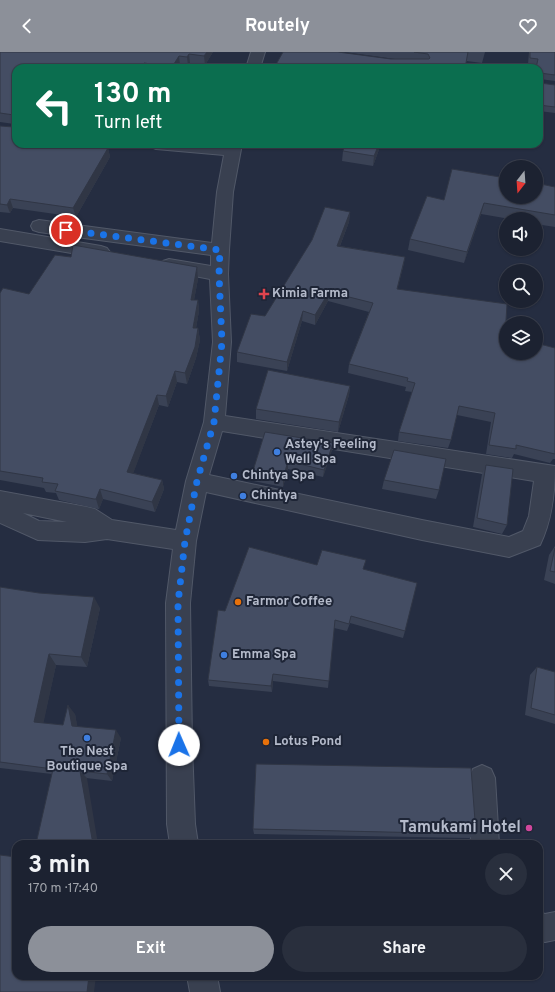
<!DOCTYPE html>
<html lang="en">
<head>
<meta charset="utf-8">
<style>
  :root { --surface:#1c2231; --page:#292f3d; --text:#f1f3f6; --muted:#a0a4ab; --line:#3a3f4d; --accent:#8c9099 }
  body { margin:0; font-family:Overpass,sans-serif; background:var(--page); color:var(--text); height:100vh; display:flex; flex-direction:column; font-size:15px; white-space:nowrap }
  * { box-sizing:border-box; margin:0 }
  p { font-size:13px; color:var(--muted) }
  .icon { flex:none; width:22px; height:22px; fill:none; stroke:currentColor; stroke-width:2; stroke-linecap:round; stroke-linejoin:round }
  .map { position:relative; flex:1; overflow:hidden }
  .side { position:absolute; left:12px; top:788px; width:531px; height:140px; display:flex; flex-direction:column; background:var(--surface); border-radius:12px; box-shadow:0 1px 3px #0004,0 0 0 1px var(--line) }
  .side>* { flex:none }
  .hud { position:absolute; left:12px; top:12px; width:531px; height:84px; border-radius:12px; box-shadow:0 1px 3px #0004,0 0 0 1px var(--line); background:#0b6e4f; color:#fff; overflow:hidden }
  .needle { width:26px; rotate:197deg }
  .controls { position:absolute; left:499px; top:108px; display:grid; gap:8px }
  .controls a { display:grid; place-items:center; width:44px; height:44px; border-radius:50%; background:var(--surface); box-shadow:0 1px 3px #0004,0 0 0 1px var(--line); font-size:20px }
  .pin { position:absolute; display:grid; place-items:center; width:34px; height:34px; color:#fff; margin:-17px; border:2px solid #fff; border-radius:50%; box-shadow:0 1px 4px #0007 }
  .me { position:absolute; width:44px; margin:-22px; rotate:359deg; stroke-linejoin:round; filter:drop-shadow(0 0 3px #0008) }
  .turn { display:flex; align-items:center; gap:14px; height:84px; padding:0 16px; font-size:18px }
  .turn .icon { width:52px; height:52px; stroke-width:2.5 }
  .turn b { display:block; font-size:28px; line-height:34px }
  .round { display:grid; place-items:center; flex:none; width:42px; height:42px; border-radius:21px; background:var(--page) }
  .head { display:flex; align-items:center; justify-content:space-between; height:68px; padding:0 16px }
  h1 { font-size:24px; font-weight:700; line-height:30px }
  .cta { display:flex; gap:8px; margin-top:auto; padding:8px 16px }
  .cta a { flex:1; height:46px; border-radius:24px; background:var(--accent); color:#fff; font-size:16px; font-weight:700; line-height:46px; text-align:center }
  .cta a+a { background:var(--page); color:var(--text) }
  header { display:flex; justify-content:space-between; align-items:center; height:52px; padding:0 16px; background:var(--accent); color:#fff; font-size:18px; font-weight:700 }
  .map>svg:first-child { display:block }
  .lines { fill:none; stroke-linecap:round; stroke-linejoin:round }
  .minor-casing { stroke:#515868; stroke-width:2 }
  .minor { fill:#394050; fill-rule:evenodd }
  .wall { fill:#3a4255 }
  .shaded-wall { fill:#303645 }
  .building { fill:#444d63; stroke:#303645 }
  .route { stroke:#1a73e8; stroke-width:7; stroke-dasharray:0 12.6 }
  .health-dot { fill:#e0444e; stroke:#1e2536; stroke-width:1.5 }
  .shop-dot { fill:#3f7fe0; stroke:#1e2536; stroke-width:1.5 }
  .food-dot { fill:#e8710a; stroke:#1e2536; stroke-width:1.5 }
  .hotel-dot { fill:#d1479c; stroke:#1e2536; stroke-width:1.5 }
  .labels { text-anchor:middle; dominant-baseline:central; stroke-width:4; stroke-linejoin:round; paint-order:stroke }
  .poi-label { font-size:13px; font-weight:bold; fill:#b5bbcb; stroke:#1e2536; text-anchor:start }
  .near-poi-label { font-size:16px; font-weight:bold; fill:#b5bbcb; stroke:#1e2536; text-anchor:end }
</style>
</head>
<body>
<header><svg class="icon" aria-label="back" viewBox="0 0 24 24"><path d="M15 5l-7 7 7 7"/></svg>Routely<svg class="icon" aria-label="heart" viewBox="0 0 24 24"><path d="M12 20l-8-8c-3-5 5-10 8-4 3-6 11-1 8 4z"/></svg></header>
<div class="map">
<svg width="555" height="940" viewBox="0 0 555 940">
  <rect width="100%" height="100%" fill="#252d41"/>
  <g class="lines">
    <!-- minor casing -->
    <g class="minor-casing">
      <path id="minor" d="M 251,0 L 265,0 L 260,16 L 246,16 Z
        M 148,92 L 207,92 L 226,94 L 226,92 L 242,92 L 233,140 L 229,198 L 228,222 L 231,290 L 225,364 L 555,414 C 555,442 552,468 540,493 L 509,505 L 422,488 L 206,440 L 196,489 L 190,551 L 192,693 L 195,772 L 198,792 L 170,792 L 167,772 L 166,551 L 173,497 L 107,487 L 85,490 L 38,488 L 0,471 L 0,439 L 87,455 L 95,457 L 112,468 L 176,478 L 186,429 L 204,370 L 213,290 L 210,227 L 169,219 L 163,217 L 160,213 L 163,209 L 169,207 L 211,214 L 211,203 L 39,180 L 33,178 L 31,174 L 33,170 L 39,168 L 212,191 L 217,140 L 224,103 L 156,97 L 151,95 ZM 222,379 L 534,429 L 529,464 L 523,479 L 509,485 L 422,468 L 209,423 ZM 23,461 L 67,470 L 39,469 Z
        M 0,177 L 101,194 L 107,196 L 110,200 L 107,204 L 101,206 L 0,189 Z
        M 482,713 L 491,717 L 495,726 L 499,792 L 471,792 L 469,726 L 473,717 Z
        M 539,860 L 545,862 L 555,860 L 555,888 L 545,890 L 539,888 Z
        M 187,924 L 217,924 L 220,940 L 190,940 Z"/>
    </g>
    <!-- minor -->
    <use href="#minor" class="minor"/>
  </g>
  <!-- wall -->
  <path class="wall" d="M 0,0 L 213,0 L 205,13 L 190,11 L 188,14 L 180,13 L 178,16 L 16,16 L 95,94 L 108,96 L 110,105 L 76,165 L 13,156 L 10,161 L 0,160 L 0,74 L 14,75 L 14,72 L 0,70 Z
    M 345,0 L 485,0 L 482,11 L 467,9 L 391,7 L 395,7 Z
    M 529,0 L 555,0 L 555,29 L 540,27 L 540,31 L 555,33 L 555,61 L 539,59 L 539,16 L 536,16 L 536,13 L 528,12 Z
    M 381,92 L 373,114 L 342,109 L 343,99 Z
    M 555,135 L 555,175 L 536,172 L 536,167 L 510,167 L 481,162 L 464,211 L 408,198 L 410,187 L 444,148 Z
    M 350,160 L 349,170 L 340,194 L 405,205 L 403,215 L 397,237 L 505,284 L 555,296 L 555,407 L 553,407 L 550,411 L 514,402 L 512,406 L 486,402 L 491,370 L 457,363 L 451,388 L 448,396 L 398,389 L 399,380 L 412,340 L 405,339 L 406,335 L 348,321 L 349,312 L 369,260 L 328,249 L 315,273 L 302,269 L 287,319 L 237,310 L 237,300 L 265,264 Z
    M 71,205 L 197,215 L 198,227 L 194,248 L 198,248 L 199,259 L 196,276 L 198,276 L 200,288 L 196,306 L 187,332 L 177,330 L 168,355 L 159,353 L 133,421 L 162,428 L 164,437 L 155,460 L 103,447 L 99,457 L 98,457 L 59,448 L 56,441 L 46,440 L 44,436 L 0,428 L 0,241 L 29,242 Z
    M 350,334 L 349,343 L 338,380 L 256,367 L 256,357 Z
    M 265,380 L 332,398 L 323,425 L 288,417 L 283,435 L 253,429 L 252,422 Z
    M 486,413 L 507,473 L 502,482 L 473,475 L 482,422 Z
    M 384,428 L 439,438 L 436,447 L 382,437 Z
    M 555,494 L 555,532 L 544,528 L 549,503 Z
    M 317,513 L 364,517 L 405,579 L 403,586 L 350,571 L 347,579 L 334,576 L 328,636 L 273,629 L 272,640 L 209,634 L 208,628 L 225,559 Z
    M 0,535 L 100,556 L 87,615 L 56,613 L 43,671 L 63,673 L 75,662 L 77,674 L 121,686 L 112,729 L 0,716 Z
    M 537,615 L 555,620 L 555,672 L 525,663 L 530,623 Z
    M 253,777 L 476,782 L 469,786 L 254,782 Z"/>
  <!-- shaded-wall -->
  <path class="shaded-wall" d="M 207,0 L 213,0 L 205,13 L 204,4 Z
    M 189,2 L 190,11 L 188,14 L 187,5 Z
    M 179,4 L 180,13 L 178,16 L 173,16 L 172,15 Z
    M 144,11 L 145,16 L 140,16 Z
    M 88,92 L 97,92 L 90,102 L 88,93 Z
    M 379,92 L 381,92 L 373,114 L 374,104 Z
    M 108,96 L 110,105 L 76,165 L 73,156 Z
    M 10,147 L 13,156 L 10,161 L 7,153 Z
    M 484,151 L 481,162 L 464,211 L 467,200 Z
    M 350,160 L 349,170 L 336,204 L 337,194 Z
    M 405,205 L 403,215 L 395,247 L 397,237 Z
    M 197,215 L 198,227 L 192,259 L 191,248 Z
    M 329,240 L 328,249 L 315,273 L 315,263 Z
    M 198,248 L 199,259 L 194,287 L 193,276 Z
    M 303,259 L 302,269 L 287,319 L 287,310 Z
    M 198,276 L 200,288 L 196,306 L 187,332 L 185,321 Z
    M 175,319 L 177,330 L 168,355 L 166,344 Z
    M 350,334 L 349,343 L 338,380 L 339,370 Z
    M 157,343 L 159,353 L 130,430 L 127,420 Z
    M 333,391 L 332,398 L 323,425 L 324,418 Z
    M 288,409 L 288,417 L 283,435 L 283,427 Z
    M 162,428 L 164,437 L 155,460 L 152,450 Z
    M 100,437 L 103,447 L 99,457 L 96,447 Z
    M 94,545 L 100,556 L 87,615 L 81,605 Z
    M 49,602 L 56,613 L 42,678 L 34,670 Z
    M 273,622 L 273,629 L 272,640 L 271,634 Z
    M 68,653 L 75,662 L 79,682 L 72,674 Z
    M 116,678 L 121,686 L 112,729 L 107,722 Z
    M 80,719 L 87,726 L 98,792 L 93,792 Z
    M 89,924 L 96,924 L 94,940 L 87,940 Z"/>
  <!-- building -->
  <path class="building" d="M 0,0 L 207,0 L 204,4 L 189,2 L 187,5 L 179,4 L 172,15 L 144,11 L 140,16 L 16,16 L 16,92 L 88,92 L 88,93 L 108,96 L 73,156 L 10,147 L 7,153 L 0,152 L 0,74 L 14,75 L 14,63 L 0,61 Z
    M 283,0 L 338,0 L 391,7 L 429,7 L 430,6 L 428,2 L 414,0 L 468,0 L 465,16 L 274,16 Z
    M 530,0 L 555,0 L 555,23 L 540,21 L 540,31 L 555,33 L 555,55 L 539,53 L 539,16 L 536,16 L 538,7 L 530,6 Z
    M 345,92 L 379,92 L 374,104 L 343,99 Z
    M 452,117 L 506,126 L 506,145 L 536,145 L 536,131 L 555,135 L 555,163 L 484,151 L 467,200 L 410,187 L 427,144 L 444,148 Z
    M 325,155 L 350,160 L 337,194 L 405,205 L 397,237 L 507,252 L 505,284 L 506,285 L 506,301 L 536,301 L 536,291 L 555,296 L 555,402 L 516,393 L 516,397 L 489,393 L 495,361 L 459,354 L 451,388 L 399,380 L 415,331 L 407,329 L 408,326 L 349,312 L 373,251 L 329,240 L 315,263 L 303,259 L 287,310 L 237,300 L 251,262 L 265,264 L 312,188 Z
    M 73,193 L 197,215 L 191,248 L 198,248 L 193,276 L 198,276 L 195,295 L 185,321 L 175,319 L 166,344 L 157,343 L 127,420 L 162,428 L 152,450 L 100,437 L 96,447 L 94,447 L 55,439 L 58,432 L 42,430 L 43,426 L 0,419 L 0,241 L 3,236 L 29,242 L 55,203 L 71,205 Z
    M 268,318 L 350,334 L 339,370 L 256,357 Z
    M 265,380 L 333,391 L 324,418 L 288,409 L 283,427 L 252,422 Z
    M 394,398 L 446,407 L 439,438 L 384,428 Z
    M 486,413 L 513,417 L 507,473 L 477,466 Z
    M 249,495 L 317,513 L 322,498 L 366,508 L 363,517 L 417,531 L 405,579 L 351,564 L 349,572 L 335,568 L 329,629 L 273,622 L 271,634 L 208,628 L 218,558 L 225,559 Z
    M 555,496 L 555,520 L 550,519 Z
    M 0,535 L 39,541 L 94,545 L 81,605 L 49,602 L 34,670 L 63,673 L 68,653 L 72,674 L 116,678 L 107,722 L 80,719 L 93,792 L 36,792 L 53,717 L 0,710 Z
    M 537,615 L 555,620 L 555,663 L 531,656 Z
    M 256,712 L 471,716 L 476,782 L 253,777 Z
    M 0,803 L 16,805 L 16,924 L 89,924 L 87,940 L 0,940 Z"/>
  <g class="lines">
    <!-- route -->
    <path class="route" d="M 66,178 L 220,198 L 219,222 L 222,290 L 214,370 L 197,429 L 185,489 L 178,551 L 179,693"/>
  </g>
  <!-- markers -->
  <path class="health-dot" d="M262 236h4v4h4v4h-4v4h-4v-4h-4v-4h4z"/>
  <g class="shop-dot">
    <circle cx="277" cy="400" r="4"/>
    <circle cx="234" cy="424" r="4"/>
    <circle cx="243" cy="444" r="4"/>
    <circle cx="224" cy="603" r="4"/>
    <circle cx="87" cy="686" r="4"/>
  </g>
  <g class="food-dot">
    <circle cx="238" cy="550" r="4"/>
    <circle cx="266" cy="690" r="4"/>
  </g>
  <circle class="hotel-dot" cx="529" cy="776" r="4"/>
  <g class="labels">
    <!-- poi labels -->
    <g class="poi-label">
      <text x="272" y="242">Kimia Farma</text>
      <text x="285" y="393">Astey's Feeling<tspan x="285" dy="15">Well Spa</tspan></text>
      <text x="242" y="424">Chintya Spa</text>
      <text x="251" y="444">Chintya</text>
      <text x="246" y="550">Farmor Coffee</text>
      <text x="232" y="603">Emma Spa</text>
      <text x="274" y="690">Lotus Pond</text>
      <text x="87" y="700" text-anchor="middle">The Nest<tspan x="87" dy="15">Boutique Spa</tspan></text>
    </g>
    <!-- near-poi labels -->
    <g class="near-poi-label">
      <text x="521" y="776">Tamukami Hotel</text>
    </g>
  </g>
</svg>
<div class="controls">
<a><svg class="needle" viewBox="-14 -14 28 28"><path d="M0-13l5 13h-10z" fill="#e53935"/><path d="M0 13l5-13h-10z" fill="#a0a4ab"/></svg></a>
<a><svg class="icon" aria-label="sound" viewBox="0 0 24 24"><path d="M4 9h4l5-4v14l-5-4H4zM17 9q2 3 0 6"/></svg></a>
<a><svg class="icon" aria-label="search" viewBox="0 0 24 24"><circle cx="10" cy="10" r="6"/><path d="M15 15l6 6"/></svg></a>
<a><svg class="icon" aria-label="layers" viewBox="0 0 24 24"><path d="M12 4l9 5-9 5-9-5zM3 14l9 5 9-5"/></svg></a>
</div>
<div class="pin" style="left:66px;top:178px;background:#d93025"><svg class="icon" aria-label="arrive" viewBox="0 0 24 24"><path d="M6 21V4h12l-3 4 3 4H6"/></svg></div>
<svg class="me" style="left:179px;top:693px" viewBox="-20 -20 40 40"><circle r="19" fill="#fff"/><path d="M0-13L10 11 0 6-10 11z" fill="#1a73e8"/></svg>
<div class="hud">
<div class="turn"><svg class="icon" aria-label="left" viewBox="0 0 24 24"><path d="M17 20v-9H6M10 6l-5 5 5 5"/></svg><div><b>130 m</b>Turn left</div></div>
</div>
<section class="side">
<div class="head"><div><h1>3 min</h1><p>170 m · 17:40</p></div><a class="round"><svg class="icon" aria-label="close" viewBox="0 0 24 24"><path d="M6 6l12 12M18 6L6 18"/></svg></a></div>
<div class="cta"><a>Exit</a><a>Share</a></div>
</section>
</div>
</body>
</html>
